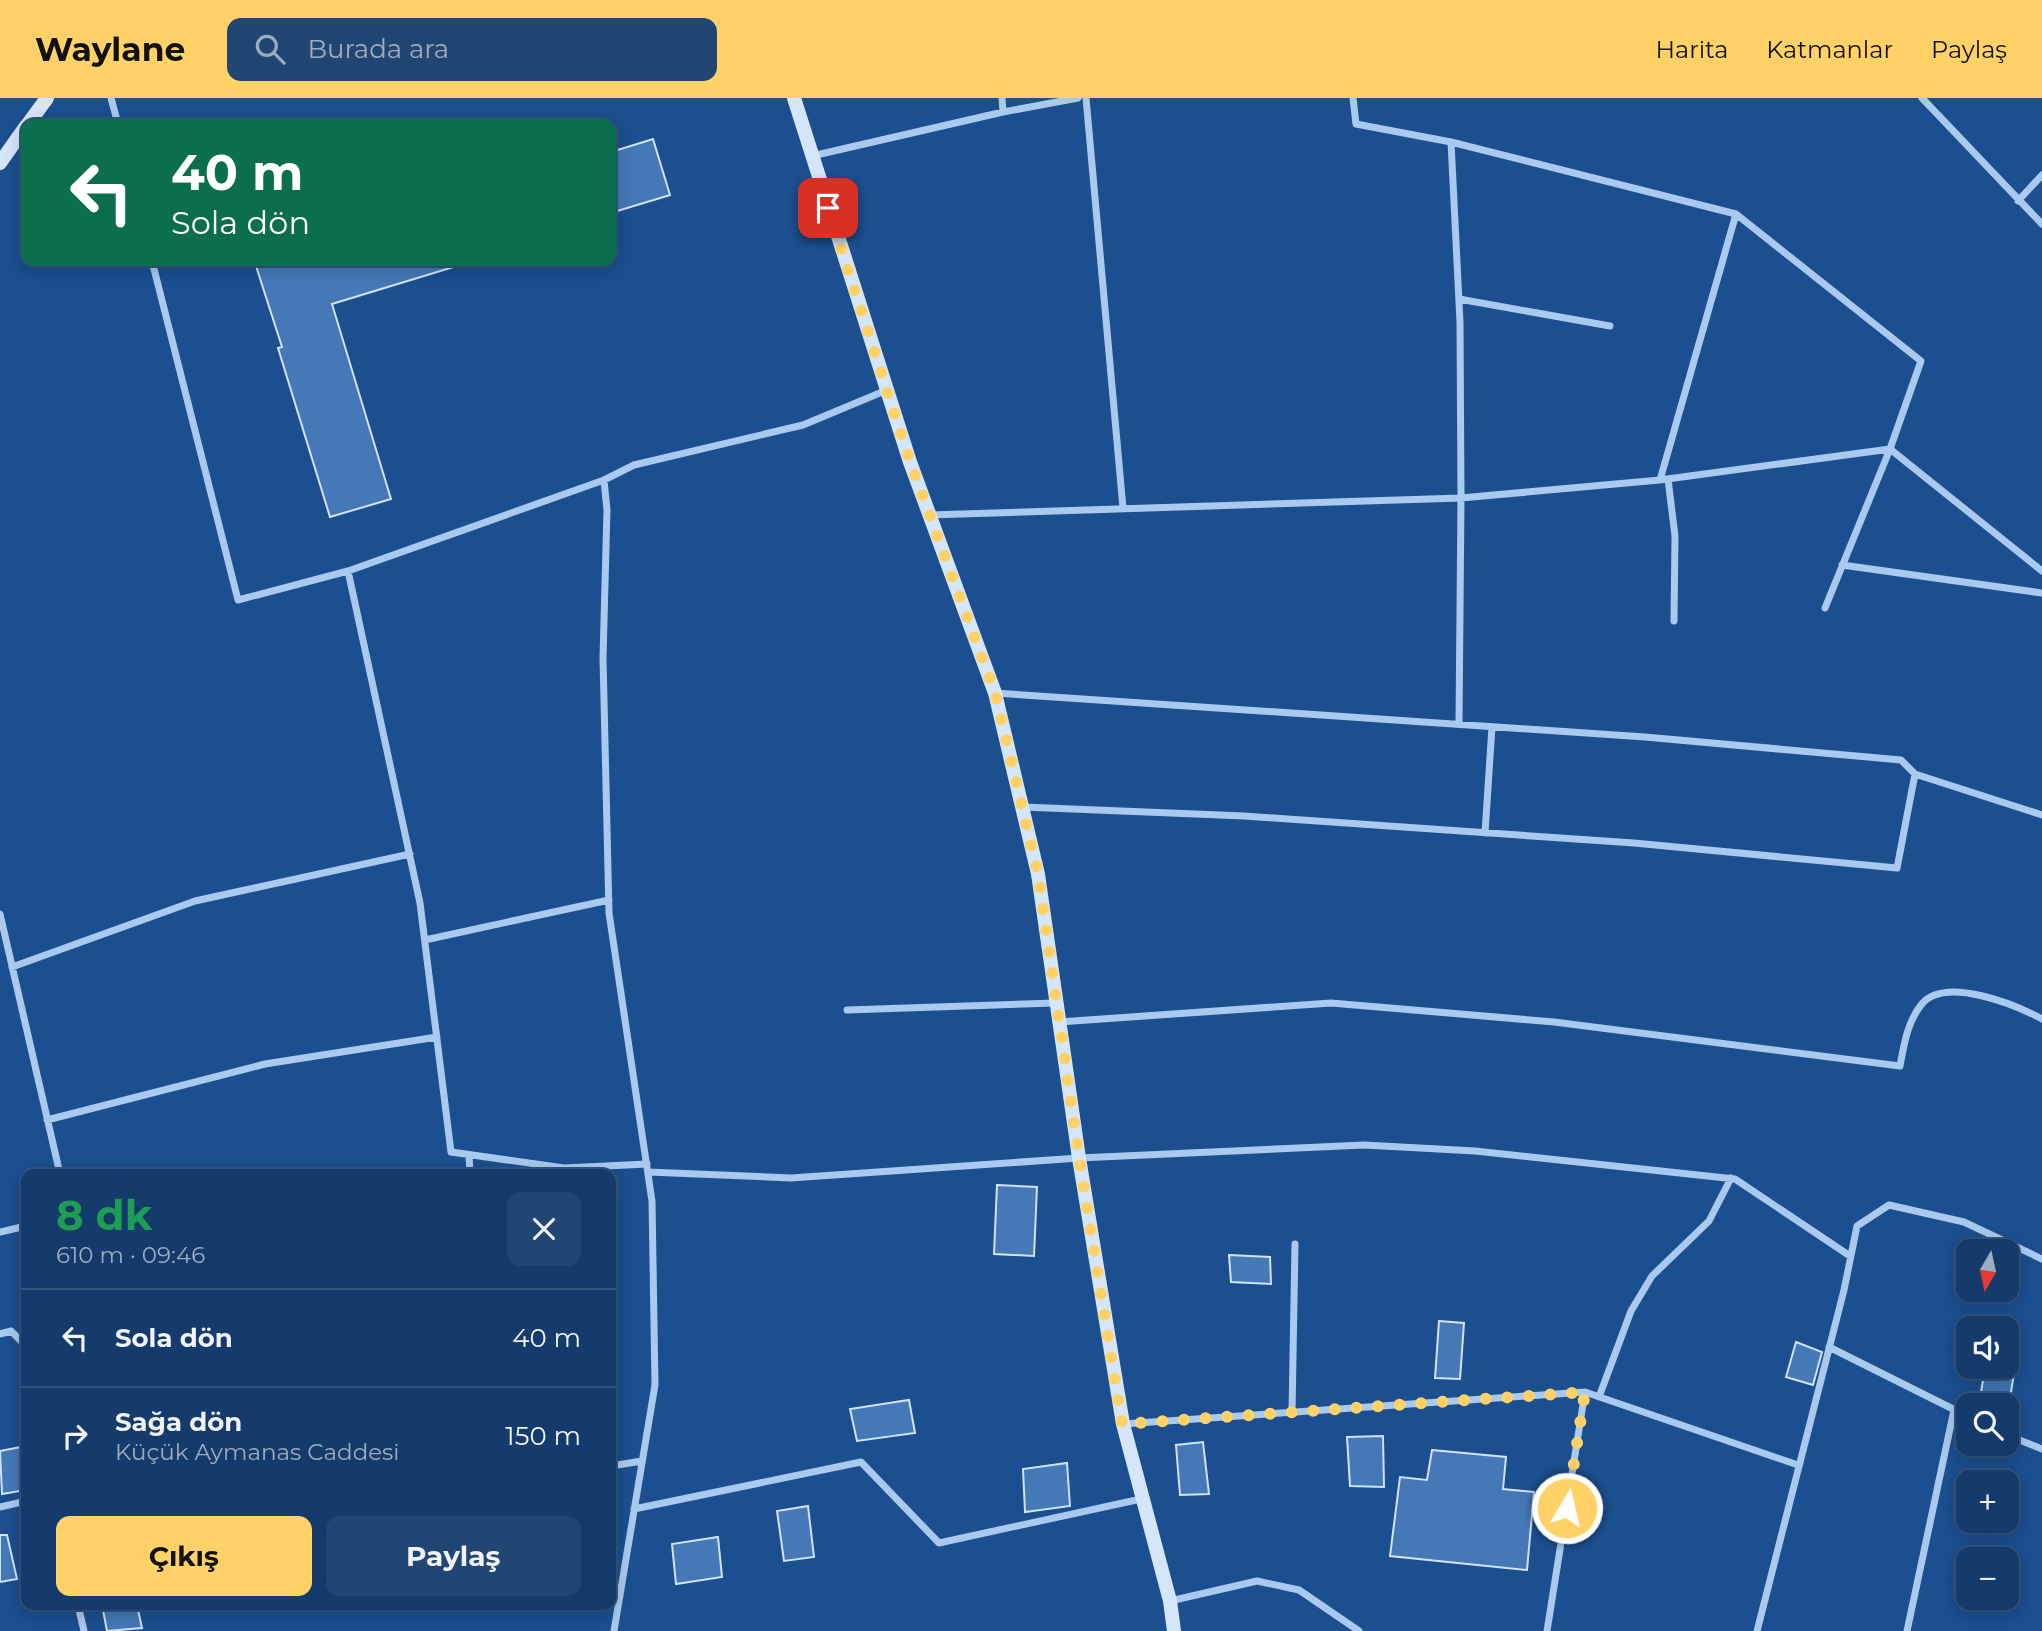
<!DOCTYPE html>
<html lang="tr">
<head>
<meta charset="utf-8">
<style>
  :root { --surface:#143b6b; --page:#214673; --text:#f1f3f6; --muted:#9dadc1; --line:#33557e; --accent:#ffd166 }
  body { margin:0; font-family:Montserrat,sans-serif; background:var(--page); color:var(--text); height:100vh; display:flex; flex-direction:column; font-size:26px; white-space:nowrap }
  * { box-sizing:border-box; margin:0 }
  p { font-size:23px; color:var(--muted) }
  .icon { flex:none; width:38px; height:38px; fill:none; stroke:currentColor; stroke-width:2; stroke-linecap:round; stroke-linejoin:round }
  .map { position:relative; flex:1; overflow:hidden }
  .side { position:absolute; left:21px; top:1071px; width:595px; height:441px; display:flex; flex-direction:column; background:var(--surface); border-radius:14px; box-shadow:0 4px 18px #0003,0 0 0 2px var(--line) }
  .side>* { flex:none }
  .guide { position:absolute; left:21px; top:21px; width:595px; height:147px; border-radius:14px; box-shadow:0 4px 18px #0003,0 0 0 2px var(--line); background:#0b6e4f; color:#fff; overflow:hidden }
  .needle { width:46px; rotate:189deg }
  .tools { position:absolute; left:1956px; top:1141px; display:grid; gap:14px }
  .tools a { display:grid; place-items:center; width:63px; height:63px; border-radius:14px; background:var(--surface); box-shadow:0 4px 18px #0003,0 0 0 2px var(--line); font-size:35px }
  .pin { position:absolute; display:grid; place-items:center; width:60px; height:60px; color:#fff; margin:-30px; border-radius:14px; box-shadow:0 4px 10px #0006 }
  .me { position:absolute; width:77px; margin:-38px; rotate:9deg; stroke-linejoin:round; filter:drop-shadow(0 0 5px #0008) }
  .turn { display:flex; align-items:center; gap:24px; height:147px; padding:0 35px; font-size:32px }
  .turn .icon { width:91px; height:91px; stroke-width:2.5 }
  .turn b { display:block; font-size:49px; line-height:60px }
  .round { display:grid; place-items:center; flex:none; width:74px; height:74px; border-radius:14px; background:var(--page) }
  .head { display:flex; align-items:center; justify-content:space-between; height:119px; padding:0 35px }
  h1 { font-size:42px; font-weight:700; line-height:52px; color:#1e9e55 }
  .action { display:flex; gap:14px; margin-top:auto; padding:14px 35px }
  .action a { flex:1; height:80px; border-radius:14px; background:var(--accent); color:#111; font-size:28px; font-weight:700; line-height:80px; text-align:center }
  .action a+a { background:var(--page); color:var(--text) }
  ul { padding:0; list-style:none }
  li { display:flex; align-items:center; gap:21px; height:98px; padding:0 35px; border-top:2px solid var(--line) }
  li div { flex:1 }
  li b { display:block; font-size:26px }
  li em { font-style:normal }
  header { display:flex; align-items:center; gap:42px; box-sizing:border-box; height:98px; padding:0 35px; background:var(--accent); color:#111 }
  header strong { font-size:33px }
  nav { display:flex; gap:38px; margin-inline-start:auto; font-size:24px }
  .search { width:490px; height:63px; background:var(--page); display:flex; align-items:center; gap:18px; box-sizing:border-box; padding:0 24px; border-radius:14px; color:var(--muted); font-size:26px }
  .map>svg:first-child { display:block }
  .building { fill:#4478b7; stroke:#cfe3fa; stroke-width:2 }
  .lines { fill:none; stroke-linecap:round; stroke-linejoin:round }
  .street { stroke:#a9c9ee; stroke-width:7 }
  .secondary { stroke:#d6e6fa; stroke-width:14 }
  .route { stroke:#ffd166; stroke-width:12; stroke-dasharray:0 21.6 }
</style>
</head>
<body>
<header>
<strong>Waylane</strong>
<div class="search"><svg class="icon" aria-label="search" viewBox="0 0 24 24"><circle cx="10" cy="10" r="6"/><path d="M15 15l6 6"/></svg>Burada ara</div>
<nav><a>Harita</a><a>Katmanlar</a><a>Paylaş</a></nav>
</header>
<div class="map">
<svg width="2042" height="1533" viewBox="0 0 2042 1533">
  <rect width="100%" height="100%" fill="#1b4f8f"/>
  <!-- building -->
  <path class="building" d="M 653,41 L 670,97 L 611,115 L 611,54 Z
    M 274,163 L 459,163 L 460,167 L 332,206 L 391,401 L 330,419 L 278,250 L 282,249 L 256,168 Z
    M 997,1087 L 1037,1089 L 1034,1158 L 994,1156 Z
    M 1229,1157 L 1270,1159 L 1271,1186 L 1231,1184 Z
    M 1439,1223 L 1464,1225 L 1460,1281 L 1435,1280 Z
    M 1796,1244 L 1822,1254 L 1813,1287 L 1786,1279 Z
    M 1985,1269 L 2015,1269 L 2009,1307 L 1979,1307 Z
    M 909,1302 L 915,1335 L 857,1343 L 850,1311 Z
    M 1383,1338 L 1384,1389 L 1350,1388 L 1347,1339 Z
    M 1203,1344 L 1209,1396 L 1180,1397 L 1176,1347 Z
    M 26,1348 L 26,1392 L 2,1396 L 0,1353 Z
    M 1432,1352 L 1506,1359 L 1503,1391 L 1534,1394 L 1527,1472 L 1390,1458 L 1400,1379 L 1427,1382 Z
    M 1067,1365 L 1070,1408 L 1025,1414 L 1023,1371 Z
    M 808,1408 L 814,1459 L 784,1463 L 777,1413 Z
    M 0,1437 L 7,1437 L 17,1481 L 0,1484 Z
    M 718,1439 L 722,1479 L 676,1486 L 672,1446 Z
    M 102,1507 L 137,1507 L 142,1530 L 107,1533 Z"/>
  <g class="lines">
    <!-- street -->
    <path class="street" d="M 111,0 L 118,26
      M 1002,0 L 1003,14
      M 1086,0 L 1123,410
      M 1353,0 L 1356,26 L 1451,44 L 1460,224 L 1461,400 L 1459,626
      M 1922,0 L 2042,126
      M 1451,44 L 1736,116 L 1921,263 L 1890,351 L 1825,510
      M 812,58 L 1003,14 L 1078,0
      M 2018,103 L 2042,77
      M 152,163 L 238,502 L 348,473 L 604,382 L 634,367 L 803,327 L 887,292
      M 1459,201 L 1610,228
      M 1668,381 L 1675,438 L 1674,523
      M 604,382 L 607,412 L 603,560 L 609,815 L 652,1103 L 655,1287 L 614,1533
      M 1660,382 L 1736,116
      M 929,417 L 1461,400 L 1660,382 L 1890,351 L 2042,473
      M 1842,467 L 2042,495
      M 348,473 L 420,805 L 451,1054 L 564,1070 L 647,1066
      M 995,595 L 1645,639 L 1901,662 L 1915,676 L 2042,717
      M 1023,709 L 1244,718 L 1634,745 L 1897,770 L 1915,676
      M 1485,735 L 1492,629
      M 0,816 L 60,1076
      M 425,842 L 609,802
      M 12,869 L 195,803 L 410,756
      M 847,912 L 1056,905
      M 1059,924 L 1331,905 L 1554,924 L 1900,968 C 1904,947 1907,925 1921,907 C 1944,877 2016,907 2042,921
      M 47,1022 L 265,966 L 437,939
      M 469,1057 L 470,1076
      M 648,1074 L 791,1080 L 1079,1060 L 1364,1047 L 1475,1053 L 1735,1081 L 1850,1158
      M 0,1134 L 26,1128
      M 0,1236 L 11,1233 L 26,1248
      M 1829,1249 L 1969,1319
      M 1599,1299 L 1631,1213 L 1652,1178 L 1709,1123 L 1731,1080
      M 1292,1315 L 1295,1146
      M 1123,1326 L 1585,1294 L 1798,1367
      M 2007,1337 L 2042,1351
      M 611,1368 L 642,1363
      M 0,1409 L 26,1403
      M 634,1411 L 861,1364 L 939,1445 L 1141,1401
      M 1170,1503 L 1257,1483 L 1299,1492 L 1359,1533
      M 78,1507 L 84,1533
      M 1547,1533 L 1585,1294
      M 1757,1533 L 1844,1192 L 1857,1128 L 1889,1107 L 1964,1124 L 2042,1161
      M 1907,1533 L 1954,1312"/>
    <!-- secondary -->
    <path class="secondary" d="M 794,0 L 910,364 L 995,595 L 1038,776 L 1079,1060 L 1123,1326 L 1170,1503 L 1174,1533
      M 28,26 L 47,0
      M 0,65 L 26,28"/>
  </g>
  <g class="lines">
    <!-- route -->
    <path class="route" d="M 828,110 L 910,364 L 995,595 L 1038,776 L 1079,1060 L 1122,1326 L 1585,1294 L 1567,1410"/>
  </g>
</svg>
<div class="tools">
<a><svg class="needle" viewBox="-14 -14 28 28"><path d="M0-13l5 13h-10z" fill="#e53935"/><path d="M0 13l5-13h-10z" fill="#9dadc1"/></svg></a>
<a><svg class="icon" aria-label="sound" viewBox="0 0 24 24"><path d="M4 9h4l5-4v14l-5-4H4zM17 9q2 3 0 6"/></svg></a>
<a><svg class="icon" aria-label="search" viewBox="0 0 24 24"><circle cx="10" cy="10" r="6"/><path d="M15 15l6 6"/></svg></a>
<a>+</a>
<a>−</a>
</div>
<div class="pin" style="left:828px;top:110px;background:#d93025"><svg class="icon" aria-label="arrive" viewBox="0 0 24 24"><path d="M6 21V4h12l-3 4 3 4H6"/></svg></div>
<svg class="me" style="left:1567px;top:1410px" viewBox="-20 -20 40 40"><circle r="17" fill="#ffd166" stroke="#fff" stroke-width="3"/><path d="M0-11L8 9 0 5-8 9z" fill="#fff"/></svg>
<div class="guide">
<div class="turn"><svg class="icon" aria-label="left" viewBox="0 0 24 24"><path d="M17 20v-9H6M10 6l-5 5 5 5"/></svg><div><b>40 m</b>Sola dön</div></div>
</div>
<section class="side">
<div class="head"><div><h1>8 dk</h1><p>610 m · 09:46</p></div><a class="round"><svg class="icon" aria-label="close" viewBox="0 0 24 24"><path d="M6 6l12 12M18 6L6 18"/></svg></a></div>
<ul>
<li><svg class="icon" aria-label="left" viewBox="0 0 24 24"><path d="M17 20v-9H6M10 6l-5 5 5 5"/></svg><div><b>Sola dön</b></div><em>40 m</em></li>
<li><svg class="icon" aria-label="right" viewBox="0 0 24 24"><path d="M7 20v-9h11M14 6l5 5-5 5"/></svg><div><b>Sağa dön</b><p>Küçük Aymanas Caddesi</p></div><em>150 m</em></li>
</ul>
<div class="action"><a>Çıkış</a><a>Paylaş</a></div>
</section>
</div>
</body>
</html>
